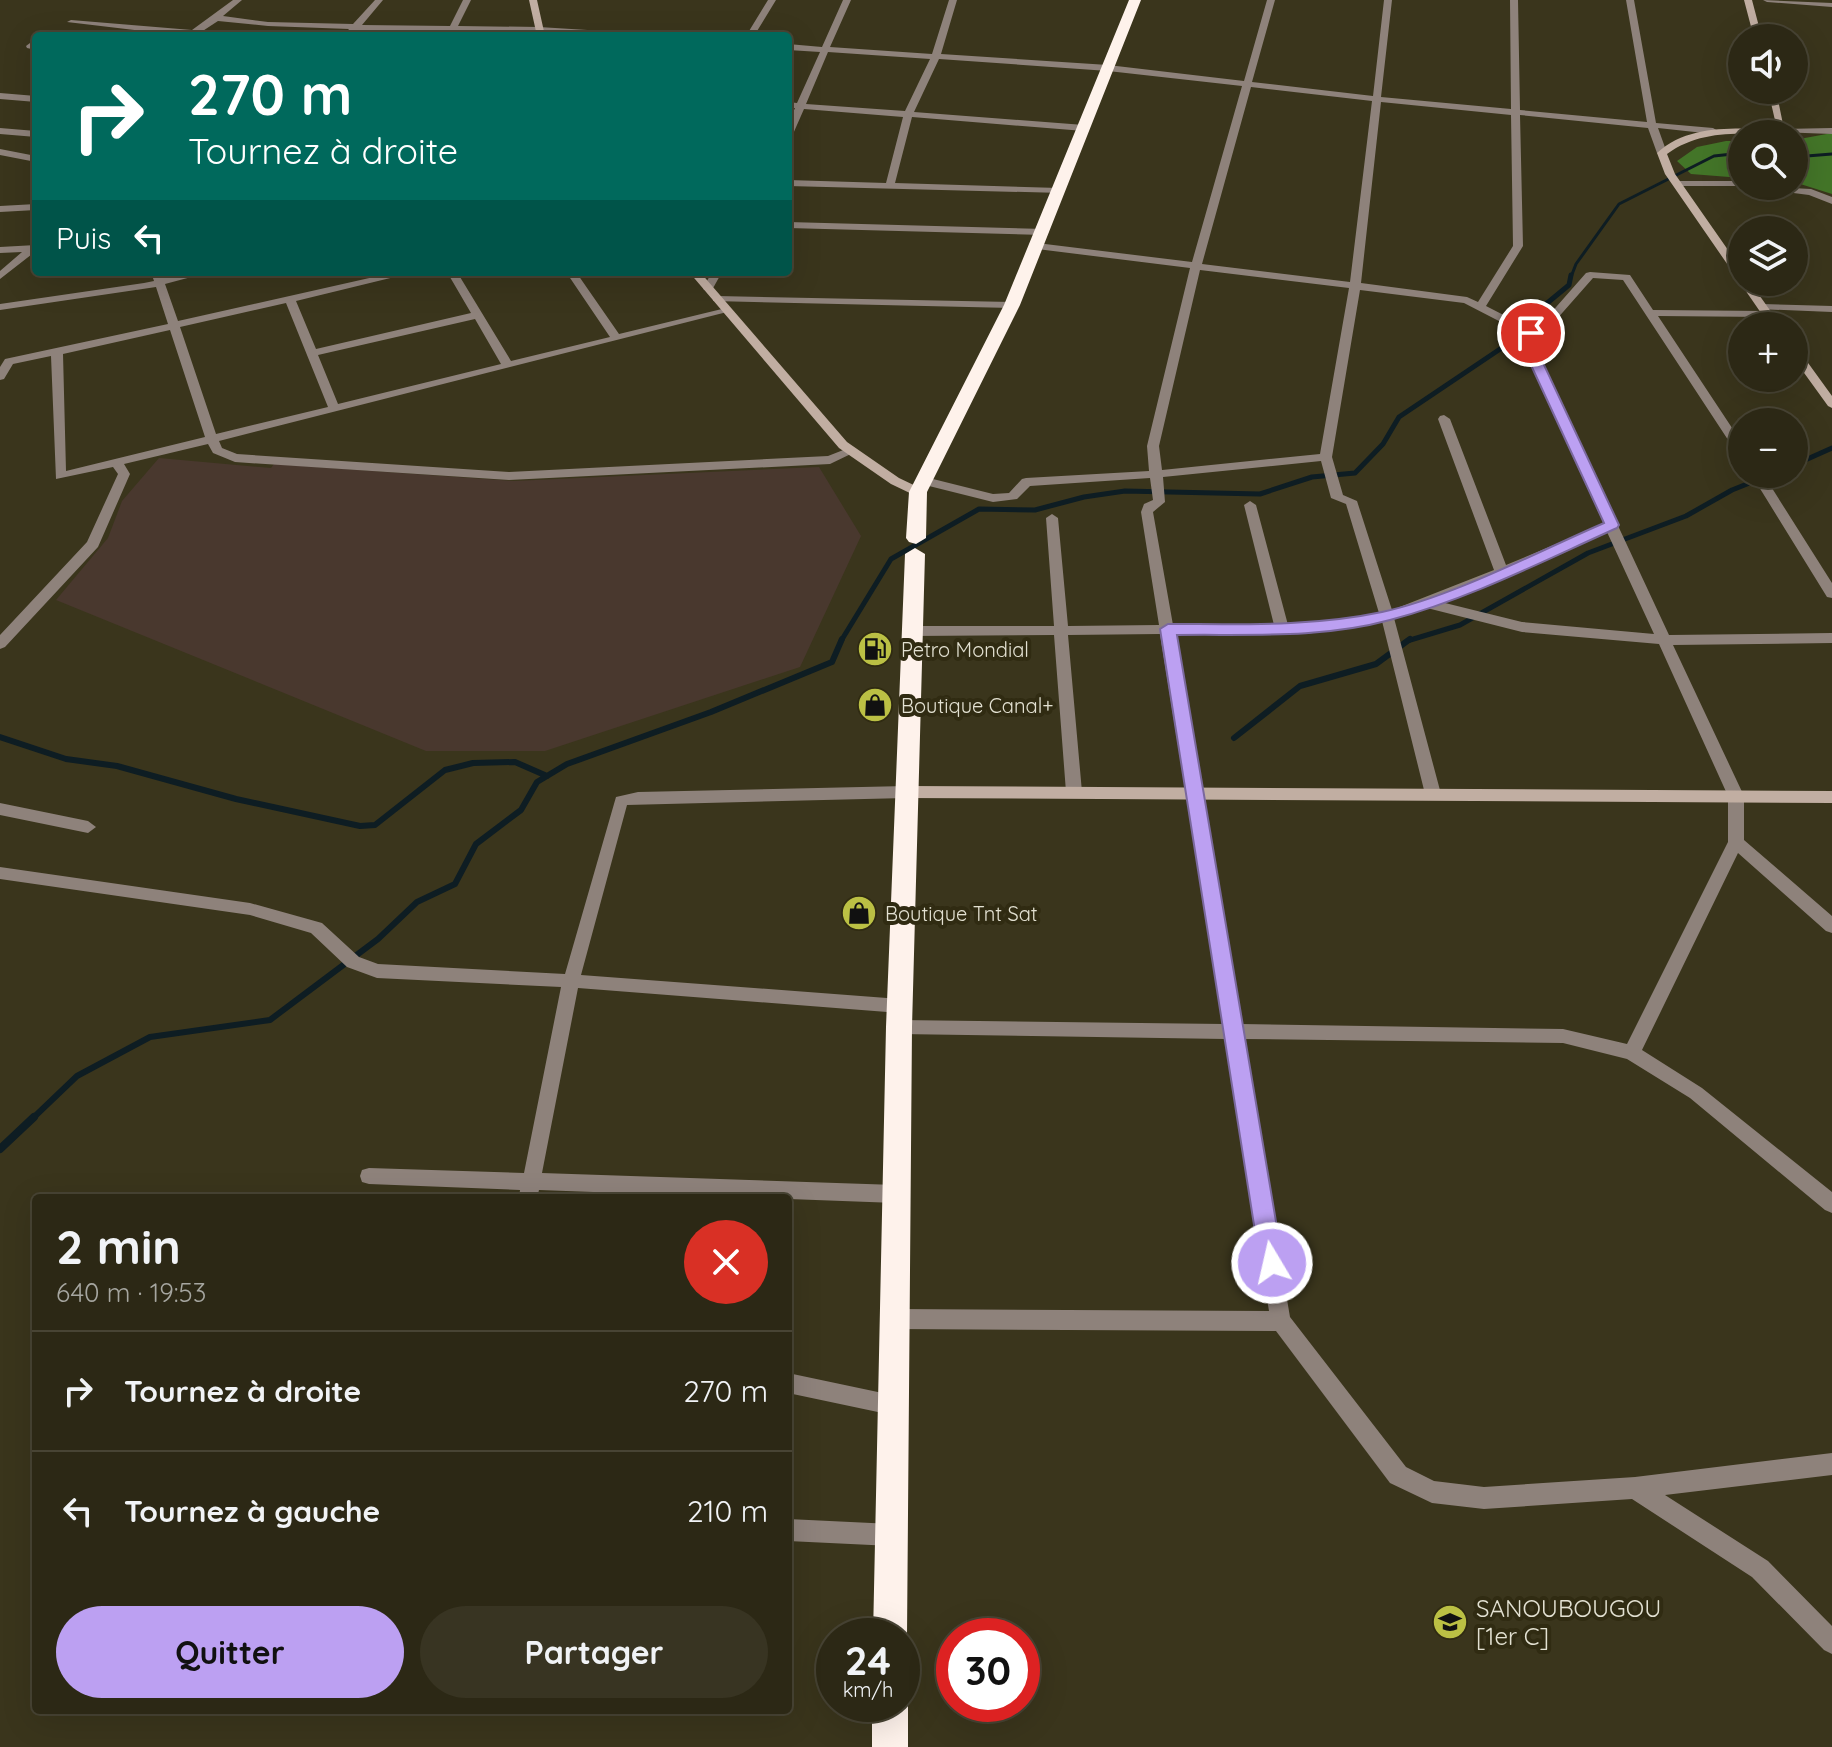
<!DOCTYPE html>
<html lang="fr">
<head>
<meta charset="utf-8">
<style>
  :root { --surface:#2c2815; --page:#383422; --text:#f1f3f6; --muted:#a6a6a0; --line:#484434; --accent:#bca0f2 }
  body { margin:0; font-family:Quicksand,sans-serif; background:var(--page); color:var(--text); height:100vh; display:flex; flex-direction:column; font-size:30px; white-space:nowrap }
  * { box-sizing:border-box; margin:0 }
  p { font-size:26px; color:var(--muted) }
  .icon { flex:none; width:44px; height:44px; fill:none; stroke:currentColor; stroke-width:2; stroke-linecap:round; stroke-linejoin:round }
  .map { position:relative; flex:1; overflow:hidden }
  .side { position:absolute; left:32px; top:1194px; width:760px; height:520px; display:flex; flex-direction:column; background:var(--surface); border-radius:8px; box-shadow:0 8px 32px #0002,0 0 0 2px var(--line) }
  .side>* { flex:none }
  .banner { position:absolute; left:32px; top:32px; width:760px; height:244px; border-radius:8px; box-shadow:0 8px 32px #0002,0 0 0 2px var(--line); background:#00695c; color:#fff; overflow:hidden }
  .tools { position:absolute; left:1728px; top:24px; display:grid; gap:16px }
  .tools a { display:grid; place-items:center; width:80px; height:80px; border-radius:50%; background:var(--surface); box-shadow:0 8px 32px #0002,0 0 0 2px var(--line); font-size:40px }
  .speed { position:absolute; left:816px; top:1618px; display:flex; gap:16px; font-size:40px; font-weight:700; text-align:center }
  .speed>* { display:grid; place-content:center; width:104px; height:104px; border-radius:50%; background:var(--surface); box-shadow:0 8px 32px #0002,0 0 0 2px var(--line); line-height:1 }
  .speed small { font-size:20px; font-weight:400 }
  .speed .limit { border:12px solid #d22; background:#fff; color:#111 }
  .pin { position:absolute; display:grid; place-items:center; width:68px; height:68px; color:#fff; margin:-34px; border:4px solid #fff; border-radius:50%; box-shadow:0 2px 8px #0007 }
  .me { position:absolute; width:88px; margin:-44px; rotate:351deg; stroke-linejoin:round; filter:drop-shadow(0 0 6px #0008) }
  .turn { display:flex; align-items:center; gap:28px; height:168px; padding:0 24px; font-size:36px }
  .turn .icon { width:104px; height:104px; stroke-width:2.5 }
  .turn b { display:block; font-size:56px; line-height:68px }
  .then { display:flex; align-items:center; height:76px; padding:0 24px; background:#0003; gap:16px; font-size:30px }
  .round { display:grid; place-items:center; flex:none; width:84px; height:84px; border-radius:42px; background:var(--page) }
  .overview { display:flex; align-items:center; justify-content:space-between; height:136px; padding:0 24px }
  h1 { font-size:48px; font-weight:800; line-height:60px }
  .button { display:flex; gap:16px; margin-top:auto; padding:16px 24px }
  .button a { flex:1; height:92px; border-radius:48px; background:var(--accent); color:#111; font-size:32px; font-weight:800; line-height:92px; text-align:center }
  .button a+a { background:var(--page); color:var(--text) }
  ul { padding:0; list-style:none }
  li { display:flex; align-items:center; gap:24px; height:120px; padding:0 24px; border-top:2px solid var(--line) }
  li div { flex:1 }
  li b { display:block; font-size:30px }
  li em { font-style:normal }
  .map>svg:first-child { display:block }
  .education { fill:#49382e }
  .forest { fill:#437528 }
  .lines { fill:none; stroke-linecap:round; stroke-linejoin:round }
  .stream-far3 { stroke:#0e1d23; stroke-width:3 }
  .stream-far2 { stroke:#0e1d23; stroke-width:5 }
  .stream-far1 { stroke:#0e1d23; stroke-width:6 }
  .stream { stroke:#0e1d23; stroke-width:8 }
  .street { fill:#8e827b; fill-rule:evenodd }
  .secondary { fill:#c1aea2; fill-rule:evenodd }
  .highway { fill:#fef2eb; fill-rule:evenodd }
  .route { fill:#bca0f2; stroke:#7a689d; stroke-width:2 }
  .labels { text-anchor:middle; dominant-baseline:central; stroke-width:8; stroke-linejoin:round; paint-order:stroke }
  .poi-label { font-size:20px; fill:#e3e1d2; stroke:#302b12; text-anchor:start }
  .near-poi-label { font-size:24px; fill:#e3e1d2; stroke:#302b12; text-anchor:start }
</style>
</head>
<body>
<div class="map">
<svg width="1832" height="1747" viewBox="0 0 1832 1747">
  <rect width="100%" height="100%" fill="#3a351c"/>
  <!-- education -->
  <path class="education" d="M 159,458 L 271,468 L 274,464 L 514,481 L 819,467 L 861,536 L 800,667 L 545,751 L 426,751 L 56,600 L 108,538 L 122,501 Z"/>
  <!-- forest -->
  <path class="forest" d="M 1832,133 L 1832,194 L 1794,182 L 1794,140 Z
    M 1726,141 L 1742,141 L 1742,178 L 1691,174 L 1677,161 L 1697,147 Z"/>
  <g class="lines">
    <!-- stream-far3 -->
    <path class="stream-far3" d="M 1794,157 L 1832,154
      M 1571,277 L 1576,264 L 1619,204 L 1714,156 L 1742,153"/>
    <!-- stream-far2 -->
    <path class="stream-far2" d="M 1794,465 L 1832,448
      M 841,641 L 891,559 L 979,509 L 1035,510 L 1084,497 L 1125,491 L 1260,494 L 1312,477 L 1355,473 L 1383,444 L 1399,417 L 1515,339 L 1540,309 L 1569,285 L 1571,275
      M 1407,641 L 1460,625 L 1588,553 L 1686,516 L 1732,490 L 1772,474"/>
    <!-- stream-far1 -->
    <path class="stream-far1" d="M 0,737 L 66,759 L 117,766 L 236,799 L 360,826 L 375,825 L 445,770 L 473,763 L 515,762 L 547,776
      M 1234,738 L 1300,686 L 1376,664 L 1410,639
      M 32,1119 L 77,1076 L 150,1037 L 270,1020 L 378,939 L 417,902 L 455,884 L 476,844 L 521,810 L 537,782 L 567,764 L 711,712 L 832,662 L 842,639"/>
    <!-- stream -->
    <path class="stream" d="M 0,1149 L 34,1117"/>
    <!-- street -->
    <path class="street" d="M 233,0 L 242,0 L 223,16 L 268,22 L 353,24 L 375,0 L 383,0 L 362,25 L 450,26 L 463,0 L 471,0 L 458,26 L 539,27 L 636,33 L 640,36 L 458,31 L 458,36 L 453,36 L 450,31 L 357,30 L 352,36 L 343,36 L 349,29 L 268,26 L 218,21 L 195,36 L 185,36 L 67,22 L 71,20 L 192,30 Z
      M 768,0 L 776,0 L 754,36 L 746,36 Z
      M 843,0 L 851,0 L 830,47 L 932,54 L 949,0 L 957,0 L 941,54 L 1108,65 L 1244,81 L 1267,0 L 1275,0 L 1252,82 L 1373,96 L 1384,0 L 1392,0 L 1381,97 L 1511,109 L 1510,0 L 1518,0 L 1520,110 L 1647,122 L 1626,0 L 1634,0 L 1656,123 L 1713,128 L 1718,131 L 1713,134 L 1658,128 L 1667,153 L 1662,156 L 1657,153 L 1648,128 L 1520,115 L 1523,246 L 1486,306 L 1535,331 L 1586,273 L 1590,272 L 1630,275 L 1653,310 L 1767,311 L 1772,314 L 1767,317 L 1658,316 L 1742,443 L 1742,456 L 1736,452 L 1623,280 L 1593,278 L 1541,337 L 1536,350 L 1669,635 L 1832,633 L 1832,643 L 1673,645 L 1744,796 L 1744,840 L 1832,916 L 1832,933 L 1826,931 L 1738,853 L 1642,1050 L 1702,1088 L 1832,1192 L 1832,1213 L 1825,1210 L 1690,1098 L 1627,1059 L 1563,1043 L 1243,1039 L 1290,1317 L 1406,1467 L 1434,1481 L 1484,1487 L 1635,1477 L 1832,1453 L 1832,1475 L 1665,1495 L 1768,1561 L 1832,1626 L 1832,1654 L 1824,1650 L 1752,1577 L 1632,1499 L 1484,1509 L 1432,1503 L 1390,1483 L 1276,1331 L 894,1329 L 887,1326 L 884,1319 L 887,1312 L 894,1309 L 1269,1311 L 1225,1039 L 899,1034 L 893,1032 L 890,1027 L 893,1022 L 899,1020 L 1223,1024 L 1160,634 L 1068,635 L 1082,792 L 1074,798 L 1066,792 L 1054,635 L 912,636 L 905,631 L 912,626 L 1054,626 L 1046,518 L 1052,514 L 1058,518 L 1068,626 L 1159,625 L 1141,512 L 1144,504 L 1153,500 L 1150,478 L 1030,486 L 1017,499 L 993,502 L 921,484 L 919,481 L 925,477 L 993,494 L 1009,493 L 1022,479 L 1026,478 L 1149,471 L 1147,446 L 1190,268 L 1037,249 L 1032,246 L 1037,243 L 1192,262 L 1242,86 L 1108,71 L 939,59 L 914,112 L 1084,125 L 1089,128 L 1084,131 L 912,117 L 895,183 L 1059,188 L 1064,191 L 1062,193 L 788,186 L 788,180 L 886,183 L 903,117 L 804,109 L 793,134 L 788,137 L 788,124 L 795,108 L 788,108 L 788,102 L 797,103 L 820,52 L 788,50 L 788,44 L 822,47 ZM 828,52 L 930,59 L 905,111 L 806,104 ZM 1251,87 L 1372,101 L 1350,282 L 1202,264 ZM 1381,102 L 1511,115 L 1513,246 L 1478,302 L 1467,297 L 1361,283 ZM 1200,270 L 1349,288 L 1320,454 L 1162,470 L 1159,446 ZM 1360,290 L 1464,303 L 1530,337 L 1524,350 L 1604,524 L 1506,565 L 1450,419 L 1444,415 L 1440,416 L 1438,419 L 1494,570 L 1392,610 L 1357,501 L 1343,495 L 1332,457 ZM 1321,461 L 1331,498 L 1346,504 L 1379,613 L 1307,624 L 1288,625 L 1256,505 L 1250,501 L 1244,505 L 1274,625 L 1173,625 L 1153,512 L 1165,502 L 1163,477 ZM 1607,532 L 1654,634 L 1522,622 L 1441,602 ZM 1427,608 L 1522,632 L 1659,644 L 1728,796 L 1728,842 L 1627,1044 L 1563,1029 L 1241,1024 L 1174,634 L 1307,634 L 1382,621 L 1425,794 L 1433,800 L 1441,794 L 1394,618 Z
      M 1763,0 L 1832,3 L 1832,7 L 1767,2 Z
      M 30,43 L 36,44 L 36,50 L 27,48 L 26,46 Z
      M 0,93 L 36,96 L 36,102 L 0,99 Z
      M 0,128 L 36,131 L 36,137 L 0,134 Z
      M 1832,128 L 1832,134 L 1777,132 L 1782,129 Z
      M 0,149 L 36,156 L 36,162 L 0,155 Z
      M 1678,181 L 1742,181 L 1742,186 L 1745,186 L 1675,186 L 1675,182 Z
      M 1758,186 L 1811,189 L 1832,197 L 1832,204 L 1809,195 L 1763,189 Z
      M 36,204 L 36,210 L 0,212 L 0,206 Z
      M 788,222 L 1044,229 L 1049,232 L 1044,235 L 788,228 Z
      M 36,245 L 36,251 L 0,279 L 0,271 L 22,252 L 0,253 L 0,247 Z
      M 151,272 L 161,272 L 163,278 L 191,272 L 210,272 L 165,284 L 178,321 L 396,272 L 415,272 L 296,301 L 316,349 L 471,313 L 447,272 L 457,272 L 511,361 L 610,337 L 566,272 L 576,272 L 619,334 L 726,308 L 731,311 L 219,441 L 222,448 L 237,454 L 509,472 L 828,456 L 851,447 L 857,451 L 830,464 L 509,480 L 235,462 L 213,453 L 208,444 L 124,464 L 130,474 L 98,547 L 5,647 L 0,649 L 0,635 L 87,542 L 118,474 L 113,467 L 56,479 L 51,356 L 13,364 L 4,379 L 0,380 L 0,367 L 5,359 L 168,324 L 156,287 L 0,310 L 0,304 L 144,283 L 154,281 ZM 286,303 L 328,407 L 216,434 L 180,327 ZM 475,319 L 501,364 L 338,404 L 318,355 ZM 170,330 L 205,437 L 66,471 L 63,354 Z
      M 712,272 L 722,272 L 712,290 L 704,290 L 703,288 Z
      M 717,296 L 1012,302 L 1017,305 L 1012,308 L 713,301 L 713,297 Z
      M 1762,304 L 1832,306 L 1832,312 L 1758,309 L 1758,305 Z
      M 1751,474 L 1763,474 L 1832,583 L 1832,598 L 1827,597 Z
      M 906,786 L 914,792 L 906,798 L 627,805 L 581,975 L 900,999 L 906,1001 L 909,1006 L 906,1011 L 900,1013 L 578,988 L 542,1173 L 896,1185 L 903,1188 L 905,1194 L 903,1200 L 896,1203 L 539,1190 L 537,1198 L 519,1198 L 520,1190 L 369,1184 L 362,1182 L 360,1176 L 362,1170 L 369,1168 L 524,1173 L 561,987 L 377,978 L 347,967 L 311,933 L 250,915 L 0,879 L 0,867 L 250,903 L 322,923 L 359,957 L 378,964 L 565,974 L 616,797 L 638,792 Z
      M 0,803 L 88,821 L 96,827 L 88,833 L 0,815 Z
      M 788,1373 L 892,1395 L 899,1398 L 902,1405 L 899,1412 L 892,1415 L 788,1393 Z
      M 788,1519 L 892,1524 L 900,1527 L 903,1535 L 900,1543 L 892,1546 L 788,1541 Z"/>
    <!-- secondary -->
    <path class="secondary" d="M 529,0 L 537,0 L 545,36 L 537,36 Z
      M 1744,0 L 1752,0 L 1762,38 L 1754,38 Z
      M 1768,90 L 1776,90 L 1785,134 C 1744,134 1702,128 1667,154 L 1675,174 L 1742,270 L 1742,282 L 1750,282 L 1781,326 L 1770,326 L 1665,174 L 1657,153 C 1690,123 1736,129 1777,129 Z
      M 689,272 L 700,272 L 847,442 L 899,478 L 922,489 L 922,495 L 914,495 L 891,484 L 839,448 Z
      M 1794,348 L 1798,349 L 1832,396 L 1832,408 L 1828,406 L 1794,359 Z
      M 906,786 L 1832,791 L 1832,803 L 906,798 L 898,792 Z"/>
    <!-- highway -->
    <path class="highway" d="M 1129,0 L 1141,0 L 1020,305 L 927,492 L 926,538 L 916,544 L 909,542 L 906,538 L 909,492 L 1004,305 Z
      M 915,548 L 925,554 L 912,1027 L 907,1636 L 902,1648 L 902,1636 L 873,1636 L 886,1027 L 905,554 Z
      M 903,1691 L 908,1704 L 908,1747 L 872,1747 L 872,1704 L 902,1704 Z"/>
  </g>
  <!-- route -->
  <path class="route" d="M 1531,329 L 1542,336 L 1537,350 L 1619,525 L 1617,528 C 1543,561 1469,599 1390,620 C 1321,639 1248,634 1177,635 L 1283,1263 L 1279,1270 L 1272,1273 L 1264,1270 L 1260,1263 L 1160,629 L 1168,624 C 1240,624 1311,627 1382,612 C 1452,597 1537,552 1604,523 L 1524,350 L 1529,337 L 1525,333 Z"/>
  <!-- icons -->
  <defs>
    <g id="fuel-disc" transform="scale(1.8)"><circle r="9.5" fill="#bbc044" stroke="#302b12"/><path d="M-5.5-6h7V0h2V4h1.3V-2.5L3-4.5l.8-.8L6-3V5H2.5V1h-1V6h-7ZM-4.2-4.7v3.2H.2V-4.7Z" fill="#111"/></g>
    <g id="shop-disc" transform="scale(1.8)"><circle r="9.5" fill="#bbc044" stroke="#302b12"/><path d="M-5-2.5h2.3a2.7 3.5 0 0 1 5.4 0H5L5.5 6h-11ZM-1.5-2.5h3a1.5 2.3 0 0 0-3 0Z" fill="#111"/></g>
    <g id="school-disc" transform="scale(1.8)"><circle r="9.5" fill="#bbc044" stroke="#302b12"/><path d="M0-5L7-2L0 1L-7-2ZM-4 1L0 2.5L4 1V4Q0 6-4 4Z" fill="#111"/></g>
  </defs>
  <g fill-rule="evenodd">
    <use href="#fuel-disc" x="875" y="649"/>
    <use href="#shop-disc" x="875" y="705"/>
    <use href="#shop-disc" x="859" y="913"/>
    <use href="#school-disc" x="1450" y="1622"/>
  </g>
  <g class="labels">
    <!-- poi labels -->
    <g class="poi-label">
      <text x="901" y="649">Petro Mondial</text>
      <text x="901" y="705">Boutique Canal+</text>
      <text x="885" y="913">Boutique Tnt Sat</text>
    </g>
    <!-- near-poi labels -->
    <g class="near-poi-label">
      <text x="1476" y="1608">SANOUBOUGOU<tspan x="1476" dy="28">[1er C]</tspan></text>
    </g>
  </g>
</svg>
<div class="tools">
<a><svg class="icon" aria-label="sound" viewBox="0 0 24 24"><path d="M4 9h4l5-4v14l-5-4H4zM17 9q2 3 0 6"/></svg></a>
<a><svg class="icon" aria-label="search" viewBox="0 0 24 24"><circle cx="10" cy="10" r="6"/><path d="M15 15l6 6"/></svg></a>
<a><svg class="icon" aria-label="layers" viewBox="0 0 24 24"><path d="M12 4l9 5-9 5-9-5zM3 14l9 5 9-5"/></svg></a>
<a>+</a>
<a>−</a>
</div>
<div class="speed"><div>24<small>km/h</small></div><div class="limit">30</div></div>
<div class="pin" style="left:1531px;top:333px;background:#d93025"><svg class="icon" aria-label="arrive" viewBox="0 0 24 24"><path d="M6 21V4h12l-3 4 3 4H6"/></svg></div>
<svg class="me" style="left:1272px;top:1263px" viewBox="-20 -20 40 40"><circle r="17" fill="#bca0f2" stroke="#fff" stroke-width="3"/><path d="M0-11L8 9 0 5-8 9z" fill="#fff"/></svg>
<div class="banner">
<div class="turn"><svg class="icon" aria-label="right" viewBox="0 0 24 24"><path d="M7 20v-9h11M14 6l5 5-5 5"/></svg><div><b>270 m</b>Tournez à droite</div></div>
<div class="then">Puis<svg class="icon" aria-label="left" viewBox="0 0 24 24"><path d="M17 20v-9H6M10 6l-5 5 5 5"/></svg></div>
</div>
<section class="side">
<div class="overview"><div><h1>2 min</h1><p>640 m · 19:53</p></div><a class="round" style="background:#d93025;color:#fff"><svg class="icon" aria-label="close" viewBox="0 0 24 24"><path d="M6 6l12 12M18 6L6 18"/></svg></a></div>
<ul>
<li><svg class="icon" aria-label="right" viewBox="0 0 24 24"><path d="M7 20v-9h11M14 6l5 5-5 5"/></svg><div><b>Tournez à droite</b></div><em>270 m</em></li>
<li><svg class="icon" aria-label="left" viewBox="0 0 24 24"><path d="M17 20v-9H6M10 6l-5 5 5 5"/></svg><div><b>Tournez à gauche</b></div><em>210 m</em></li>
</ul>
<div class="button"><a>Quitter</a><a>Partager</a></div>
</section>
</div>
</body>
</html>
